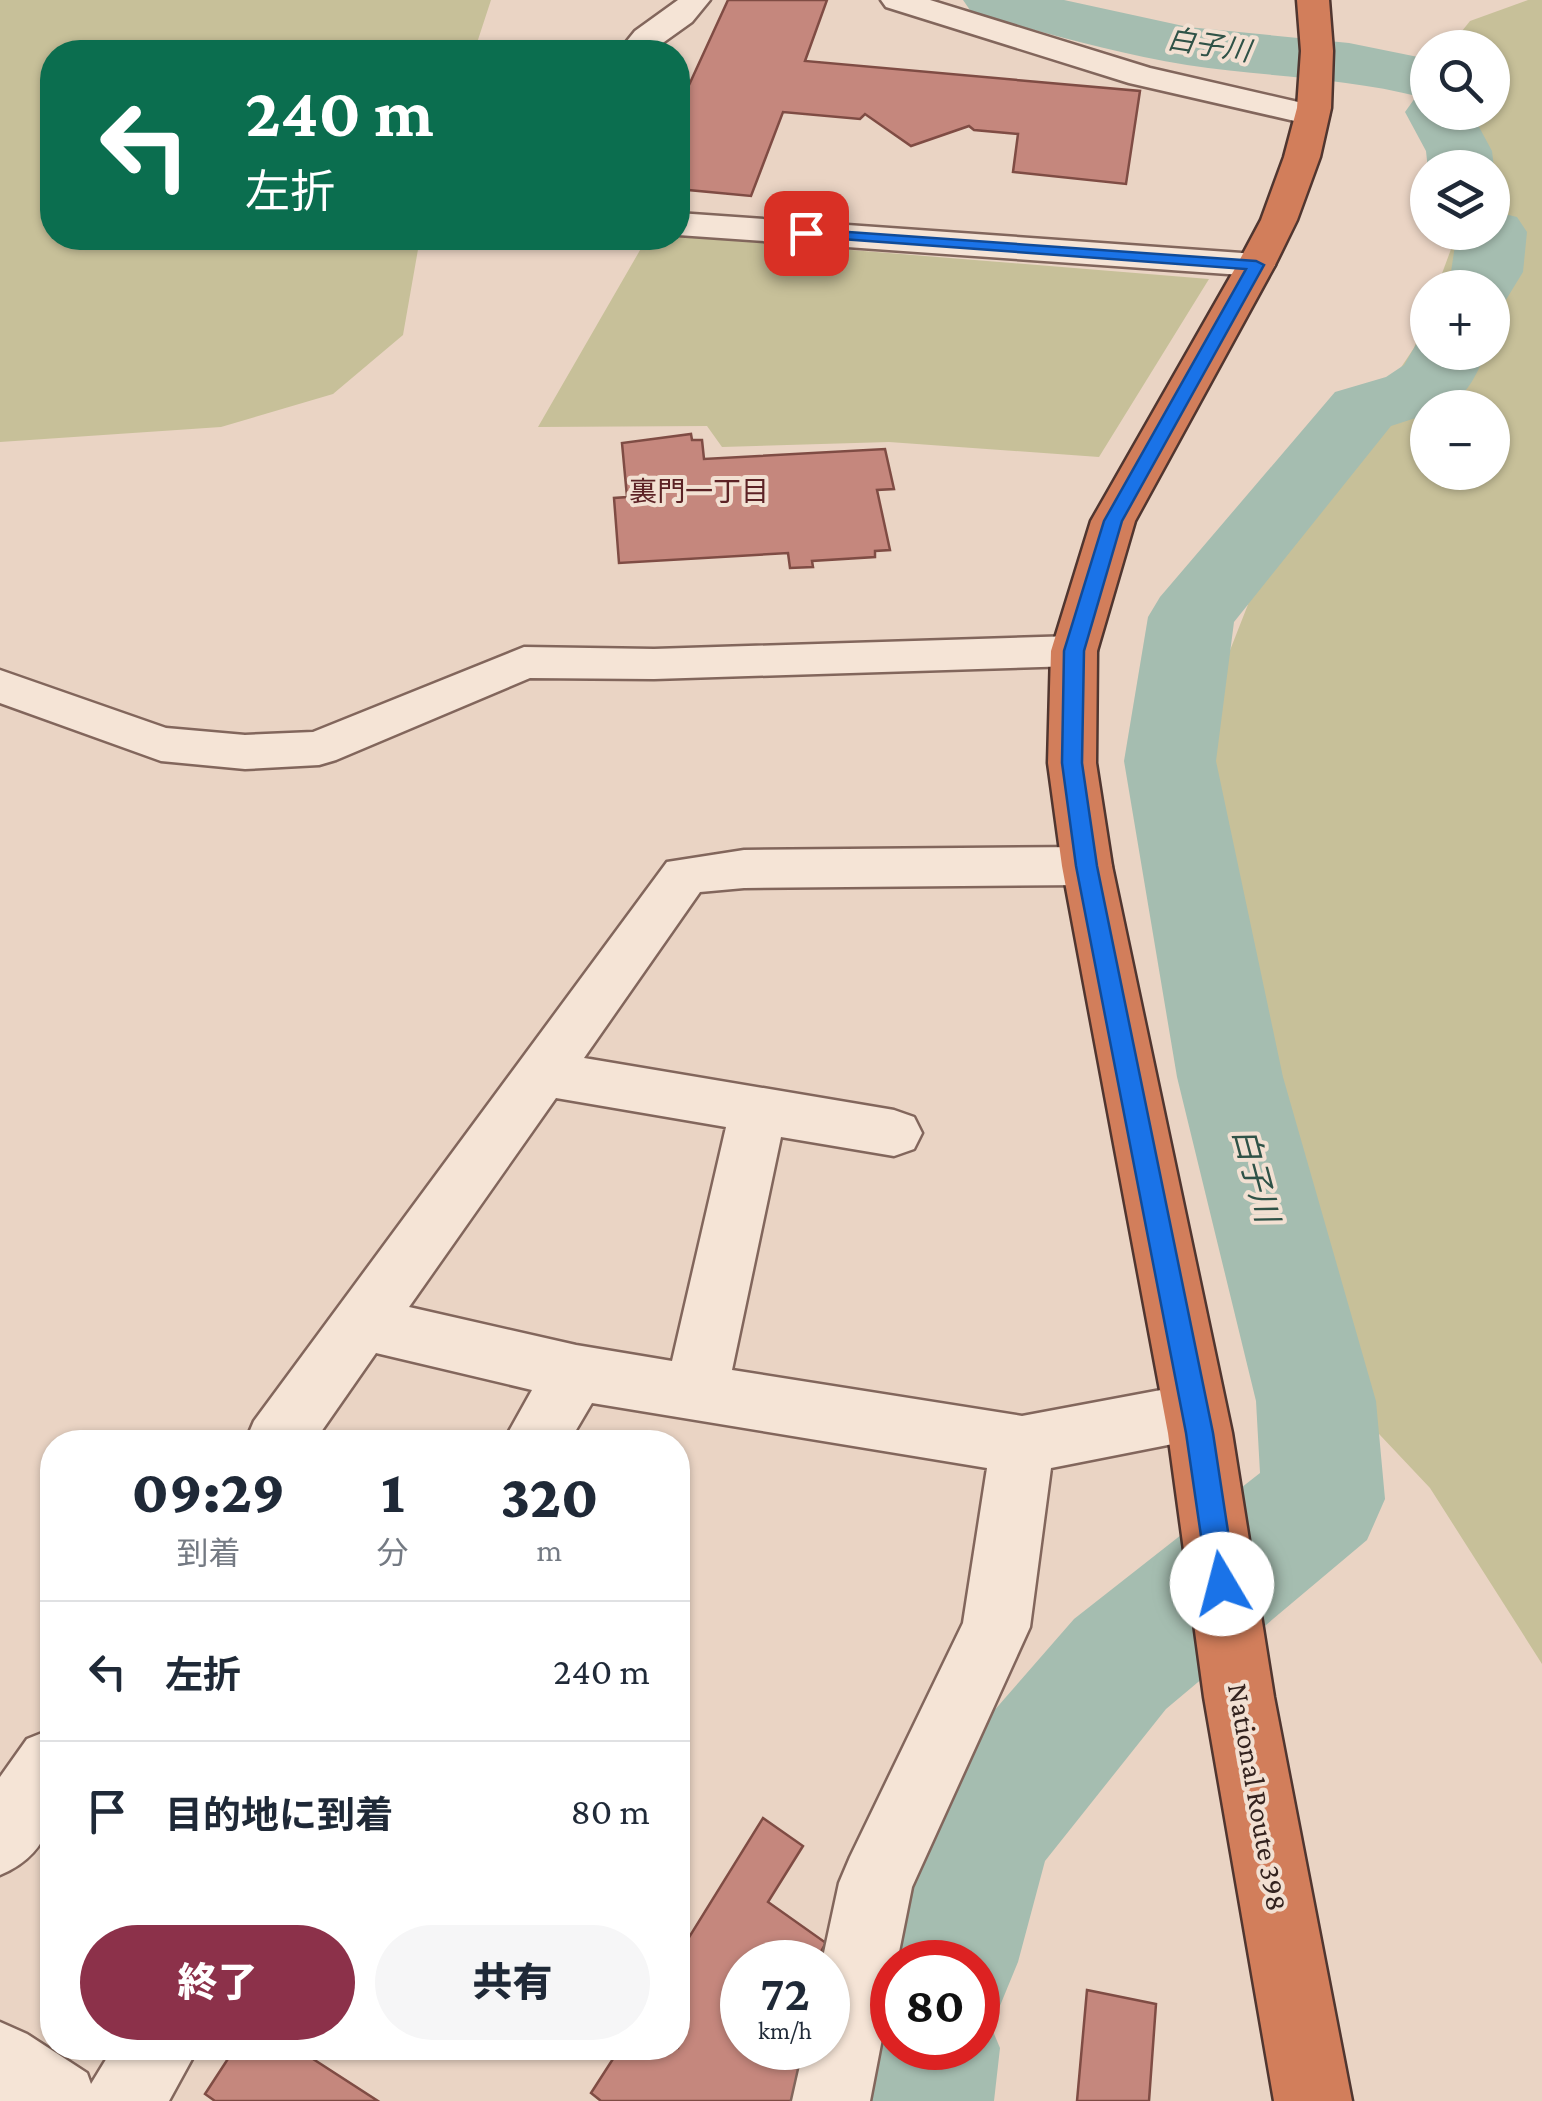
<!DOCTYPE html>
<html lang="ja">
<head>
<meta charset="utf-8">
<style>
  :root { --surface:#fff; --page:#f6f6f7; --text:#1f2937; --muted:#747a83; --line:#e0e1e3; --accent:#8c314a }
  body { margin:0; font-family:"Crimson Pro","Noto Sans JP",serif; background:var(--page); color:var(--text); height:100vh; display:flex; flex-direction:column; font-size:38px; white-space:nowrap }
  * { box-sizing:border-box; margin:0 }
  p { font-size:32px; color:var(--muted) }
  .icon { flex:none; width:55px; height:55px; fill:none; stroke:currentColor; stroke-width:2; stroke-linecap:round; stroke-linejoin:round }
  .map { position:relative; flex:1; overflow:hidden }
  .panel { position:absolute; left:40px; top:1430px; width:650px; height:630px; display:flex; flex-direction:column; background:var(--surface); border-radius:40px; box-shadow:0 2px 8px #0004 }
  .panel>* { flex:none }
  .hud { position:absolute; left:40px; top:40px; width:650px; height:210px; border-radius:40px; box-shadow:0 2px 8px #0004; background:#0b6e4f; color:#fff; overflow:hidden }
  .tools { position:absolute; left:1410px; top:30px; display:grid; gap:20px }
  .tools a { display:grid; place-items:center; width:100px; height:100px; border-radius:50%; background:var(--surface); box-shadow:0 2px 8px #0004; font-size:50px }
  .speed { position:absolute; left:720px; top:1940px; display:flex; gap:20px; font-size:50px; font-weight:700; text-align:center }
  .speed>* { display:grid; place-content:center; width:130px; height:130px; border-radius:50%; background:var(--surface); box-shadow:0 2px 8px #0004; line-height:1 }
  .speed small { font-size:25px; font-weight:400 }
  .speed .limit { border:15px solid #d22; background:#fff; color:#111 }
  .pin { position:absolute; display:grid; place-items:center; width:85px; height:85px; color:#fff; margin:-42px; border-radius:20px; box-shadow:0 5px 15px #0006 }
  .me { position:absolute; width:110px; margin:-55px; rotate:352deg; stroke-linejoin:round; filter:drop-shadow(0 0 8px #0008) }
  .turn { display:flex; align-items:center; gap:35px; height:210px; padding:0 40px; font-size:45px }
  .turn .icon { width:130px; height:130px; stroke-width:2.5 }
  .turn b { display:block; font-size:70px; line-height:85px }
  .eta { display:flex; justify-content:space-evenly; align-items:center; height:170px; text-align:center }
  .eta b { font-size:60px; font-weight:800; line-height:70px }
  .action { display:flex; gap:20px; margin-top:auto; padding:20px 40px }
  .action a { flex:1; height:115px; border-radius:60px; background:var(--accent); color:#fff; font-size:40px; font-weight:800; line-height:115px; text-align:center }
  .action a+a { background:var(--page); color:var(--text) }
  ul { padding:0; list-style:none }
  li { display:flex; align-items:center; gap:30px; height:140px; padding:0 40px; border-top:2px solid var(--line) }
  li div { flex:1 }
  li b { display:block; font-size:38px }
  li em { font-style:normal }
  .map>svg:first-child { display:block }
  .green { fill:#c7c099; fill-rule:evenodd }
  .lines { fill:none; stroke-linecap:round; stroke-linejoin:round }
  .river { fill:#a5bdb0; fill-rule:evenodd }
  .building { fill:#c5877d; stroke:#7f4c44; stroke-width:2.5 }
  .minor-casing { stroke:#82665c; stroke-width:5 }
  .highway-casing { stroke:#503630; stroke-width:5 }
  .minor { fill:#f5e4d6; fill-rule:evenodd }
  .highway { fill:#d27e5b; fill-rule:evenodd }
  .route { fill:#1a73e8; stroke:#114b97; stroke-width:2.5 }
  .labels { text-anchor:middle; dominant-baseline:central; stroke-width:8; stroke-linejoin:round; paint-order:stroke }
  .far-water-label { font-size:28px; font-style:italic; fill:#2f5247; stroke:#f2e0d2 }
  .far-neighbourhood-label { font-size:28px; fill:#5c2225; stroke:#f2e0d2 }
  .street-label { font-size:30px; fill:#34231f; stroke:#f2e0d2 }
  .water-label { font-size:32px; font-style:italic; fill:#2f5247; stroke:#f2e0d2 }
</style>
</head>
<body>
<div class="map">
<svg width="1542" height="2101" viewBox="0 0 1542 2101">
  <rect width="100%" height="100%" fill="#ead4c4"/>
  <!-- green -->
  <path class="green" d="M 0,0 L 491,0 L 474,52 L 52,52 L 52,238 L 420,238 L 403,335 L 333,394 L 221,427 L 0,442 Z
    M 1528,0 L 1542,0 L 1542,1664 L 1430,1488 L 1363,1417 L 1219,854 L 1205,749 L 1227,658 L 1256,584 L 1414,348 L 1427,313 L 1428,352 L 1492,352 L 1492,288 L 1437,287 L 1457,233 L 1492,232 L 1492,168 L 1467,167 L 1471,142 L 1462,113 L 1492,112 L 1492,48 L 1450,46 L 1470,21 ZM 1428,408 L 1492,408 L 1492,472 L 1428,472 Z
    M 678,236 L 1209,279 L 1099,457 L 889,442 L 722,447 L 707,426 L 538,427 L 647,238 Z"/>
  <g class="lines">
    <!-- river -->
    <path class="river" d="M 963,0 L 1064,0 L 1188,27 L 1349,43 L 1428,59 L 1428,112 L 1471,112 L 1492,151 L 1494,168 L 1428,170 L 1426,151 L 1405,112 L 1415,98 L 1421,97 C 1344,77 1265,77 1187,65 C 1114,53 1043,32 972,13 Z
      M 1492,211 L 1517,217 L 1527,232 L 1523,272 L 1504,303 L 1492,306 L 1492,288 L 1442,288 L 1451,272 L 1457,232 L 1492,232 Z
      M 1428,334 L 1428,352 L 1486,352 C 1474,381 1462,408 1428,408 L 1428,414 L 1391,426 L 1234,622 L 1216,761 L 1283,1077 L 1376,1401 L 1385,1499 L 1367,1540 L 1166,1709 L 1045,1861 L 1018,1962 L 997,2013 L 987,2017 L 1000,2048 L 994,2101 L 844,2101 L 852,2048 L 874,1996 L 886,1991 L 874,1962 L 917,1825 L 937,1776 L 1074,1619 L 1260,1473 L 1256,1401 L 1177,1077 L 1124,761 L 1148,617 L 1160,597 L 1335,392 L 1386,377 L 1404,365 L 1421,336 ZM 892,1962 L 978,1962 L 978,2048 L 892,2048 Z"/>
  </g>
  <!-- building -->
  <path class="building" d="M 728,0 L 827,0 L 805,61 L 1140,91 L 1126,184 L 1013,172 L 1018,134 L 974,130 L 969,126 L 911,146 L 865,114 L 860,119 L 783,112 L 751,196 L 678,189 L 678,109 Z
    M 691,434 L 692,440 L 702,440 L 704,459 L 885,449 L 894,489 L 877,490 L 890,550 L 875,551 L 875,557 L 812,561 L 813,567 L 790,568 L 788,553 L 619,563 L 614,498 L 627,497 L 622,443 Z
    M 763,1818 L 803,1846 L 768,1902 L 826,1943 L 815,1962 L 742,1962 L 742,2048 L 780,2048 L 816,2074 L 801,2101 L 601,2101 L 591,2093 L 620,2048 L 678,2048 L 678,1955 Z
    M 1087,1990 L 1156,2004 L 1149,2101 L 1077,2101 Z
    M 235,2048 L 296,2048 L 378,2101 L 215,2101 L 205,2094 Z"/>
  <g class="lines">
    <!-- minor casing -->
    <g class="minor-casing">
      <path id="minor" d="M 678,0 L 710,0 L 692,22 L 650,52 L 618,52 L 635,31 Z
        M 881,0 L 930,0 L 1150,68 L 1324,108 L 1329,115 L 1324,122 L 1312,125 L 1129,83 L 886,7 Z
        M 678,213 L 1256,254 L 1269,257 L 1275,265 L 1269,273 L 1256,276 L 678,235 Z
        M 1074,636 L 1090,640 L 1097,651 L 1090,662 L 1074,666 L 654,679 L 530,678 L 336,760 L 319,765 L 245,769 L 161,761 L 0,703 L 0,670 L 166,728 L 245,735 L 313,732 L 524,647 L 654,649 Z
        M 1087,847 L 1105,853 L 1112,866 L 1105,879 L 1087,885 L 744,888 L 700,892 L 584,1058 L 894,1110 L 914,1117 L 922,1133 L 914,1149 L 894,1156 L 781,1137 L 732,1370 L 1022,1416 L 1193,1384 L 1215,1392 L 1225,1412 L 1215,1432 L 1193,1440 L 1051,1468 L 1030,1627 L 912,1887 L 897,1962 L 892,1962 L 892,1987 L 870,2101 L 792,2101 L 804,2048 L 828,2048 L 828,1962 L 822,1962 L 839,1883 L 850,1857 L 963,1623 L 987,1468 L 592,1403 L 569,1442 L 503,1442 L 532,1390 L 376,1353 L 314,1442 L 245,1442 L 254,1421 L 667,862 L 744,850 ZM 556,1098 L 726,1127 L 672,1361 L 576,1345 L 409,1307 Z
        M 52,1729 C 56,1789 65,1848 0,1875 L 0,1777 L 27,1739 Z
        M 0,2022 L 27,2034 L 87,2073 L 91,2084 L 113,2048 L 198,2048 L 169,2101 L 0,2101 Z"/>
    </g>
    <!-- highway casing -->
    <g class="highway-casing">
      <path id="highway" d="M 1297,0 L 1329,0 L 1333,51 L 1331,108 L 1320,157 L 1297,220 L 1275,265 L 1135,521 L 1097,651 L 1096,763 L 1112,866 L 1232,1433 L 1274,1697 L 1352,2101 L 1274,2101 L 1204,1697 L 1168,1433 L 1062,866 L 1048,763 L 1051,651 L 1091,521 L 1237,265 L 1261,220 L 1284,157 L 1297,108 L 1301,51 Z"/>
    </g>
    <!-- minor -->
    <use href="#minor" class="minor"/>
    <!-- highway -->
    <use href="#highway" class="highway"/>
  </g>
  <!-- route -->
  <path class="route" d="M 806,229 L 1256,261 L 1264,265 L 1122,521 L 1084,651 L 1082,763 L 1097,866 L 1213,1433 L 1236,1584 L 1232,1593 L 1222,1597 L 1212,1593 L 1208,1584 L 1186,1433 L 1076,866 L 1062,763 L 1064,651 L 1104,521 L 1246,269 L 801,236 L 801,230 Z"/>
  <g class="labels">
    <!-- far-water labels -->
    <g class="far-water-label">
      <text transform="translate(1209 45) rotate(9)">白子川</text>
    </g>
    <!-- far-neighbourhood labels -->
    <g class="far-neighbourhood-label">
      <text x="699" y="491">裏門一丁目</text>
    </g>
    <!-- street labels -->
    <g class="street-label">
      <text transform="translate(1258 1797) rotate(80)">National Route 398</text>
    </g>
    <!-- water labels -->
    <g class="water-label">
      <text transform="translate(1256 1175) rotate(75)">白子川</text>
    </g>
  </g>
</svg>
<div class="tools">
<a><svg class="icon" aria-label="search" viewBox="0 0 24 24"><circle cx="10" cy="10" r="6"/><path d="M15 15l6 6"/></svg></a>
<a><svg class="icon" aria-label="layers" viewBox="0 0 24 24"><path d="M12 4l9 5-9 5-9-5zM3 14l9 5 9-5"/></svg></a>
<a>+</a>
<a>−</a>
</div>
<div class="speed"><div>72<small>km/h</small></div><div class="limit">80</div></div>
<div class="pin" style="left:806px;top:233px;background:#d93025"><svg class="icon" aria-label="arrive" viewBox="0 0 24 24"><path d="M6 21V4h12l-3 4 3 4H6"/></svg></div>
<svg class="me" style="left:1222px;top:1584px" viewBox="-20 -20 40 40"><circle r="19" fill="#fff"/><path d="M0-13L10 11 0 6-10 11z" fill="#1a73e8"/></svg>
<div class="hud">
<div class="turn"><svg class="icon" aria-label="left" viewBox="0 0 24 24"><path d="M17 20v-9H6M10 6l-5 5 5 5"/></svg><div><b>240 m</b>左折</div></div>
</div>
<section class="panel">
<div class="eta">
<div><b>09:29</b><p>到着</p></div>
<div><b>1</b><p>分</p></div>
<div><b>320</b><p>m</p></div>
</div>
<ul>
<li><svg class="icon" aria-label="left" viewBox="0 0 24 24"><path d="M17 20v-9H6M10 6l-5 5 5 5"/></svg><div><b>左折</b></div><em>240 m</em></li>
<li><svg class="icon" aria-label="arrive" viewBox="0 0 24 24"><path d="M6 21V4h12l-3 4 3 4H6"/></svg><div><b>目的地に到着</b></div><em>80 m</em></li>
</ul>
<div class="action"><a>終了</a><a>共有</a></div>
</section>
</div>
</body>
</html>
